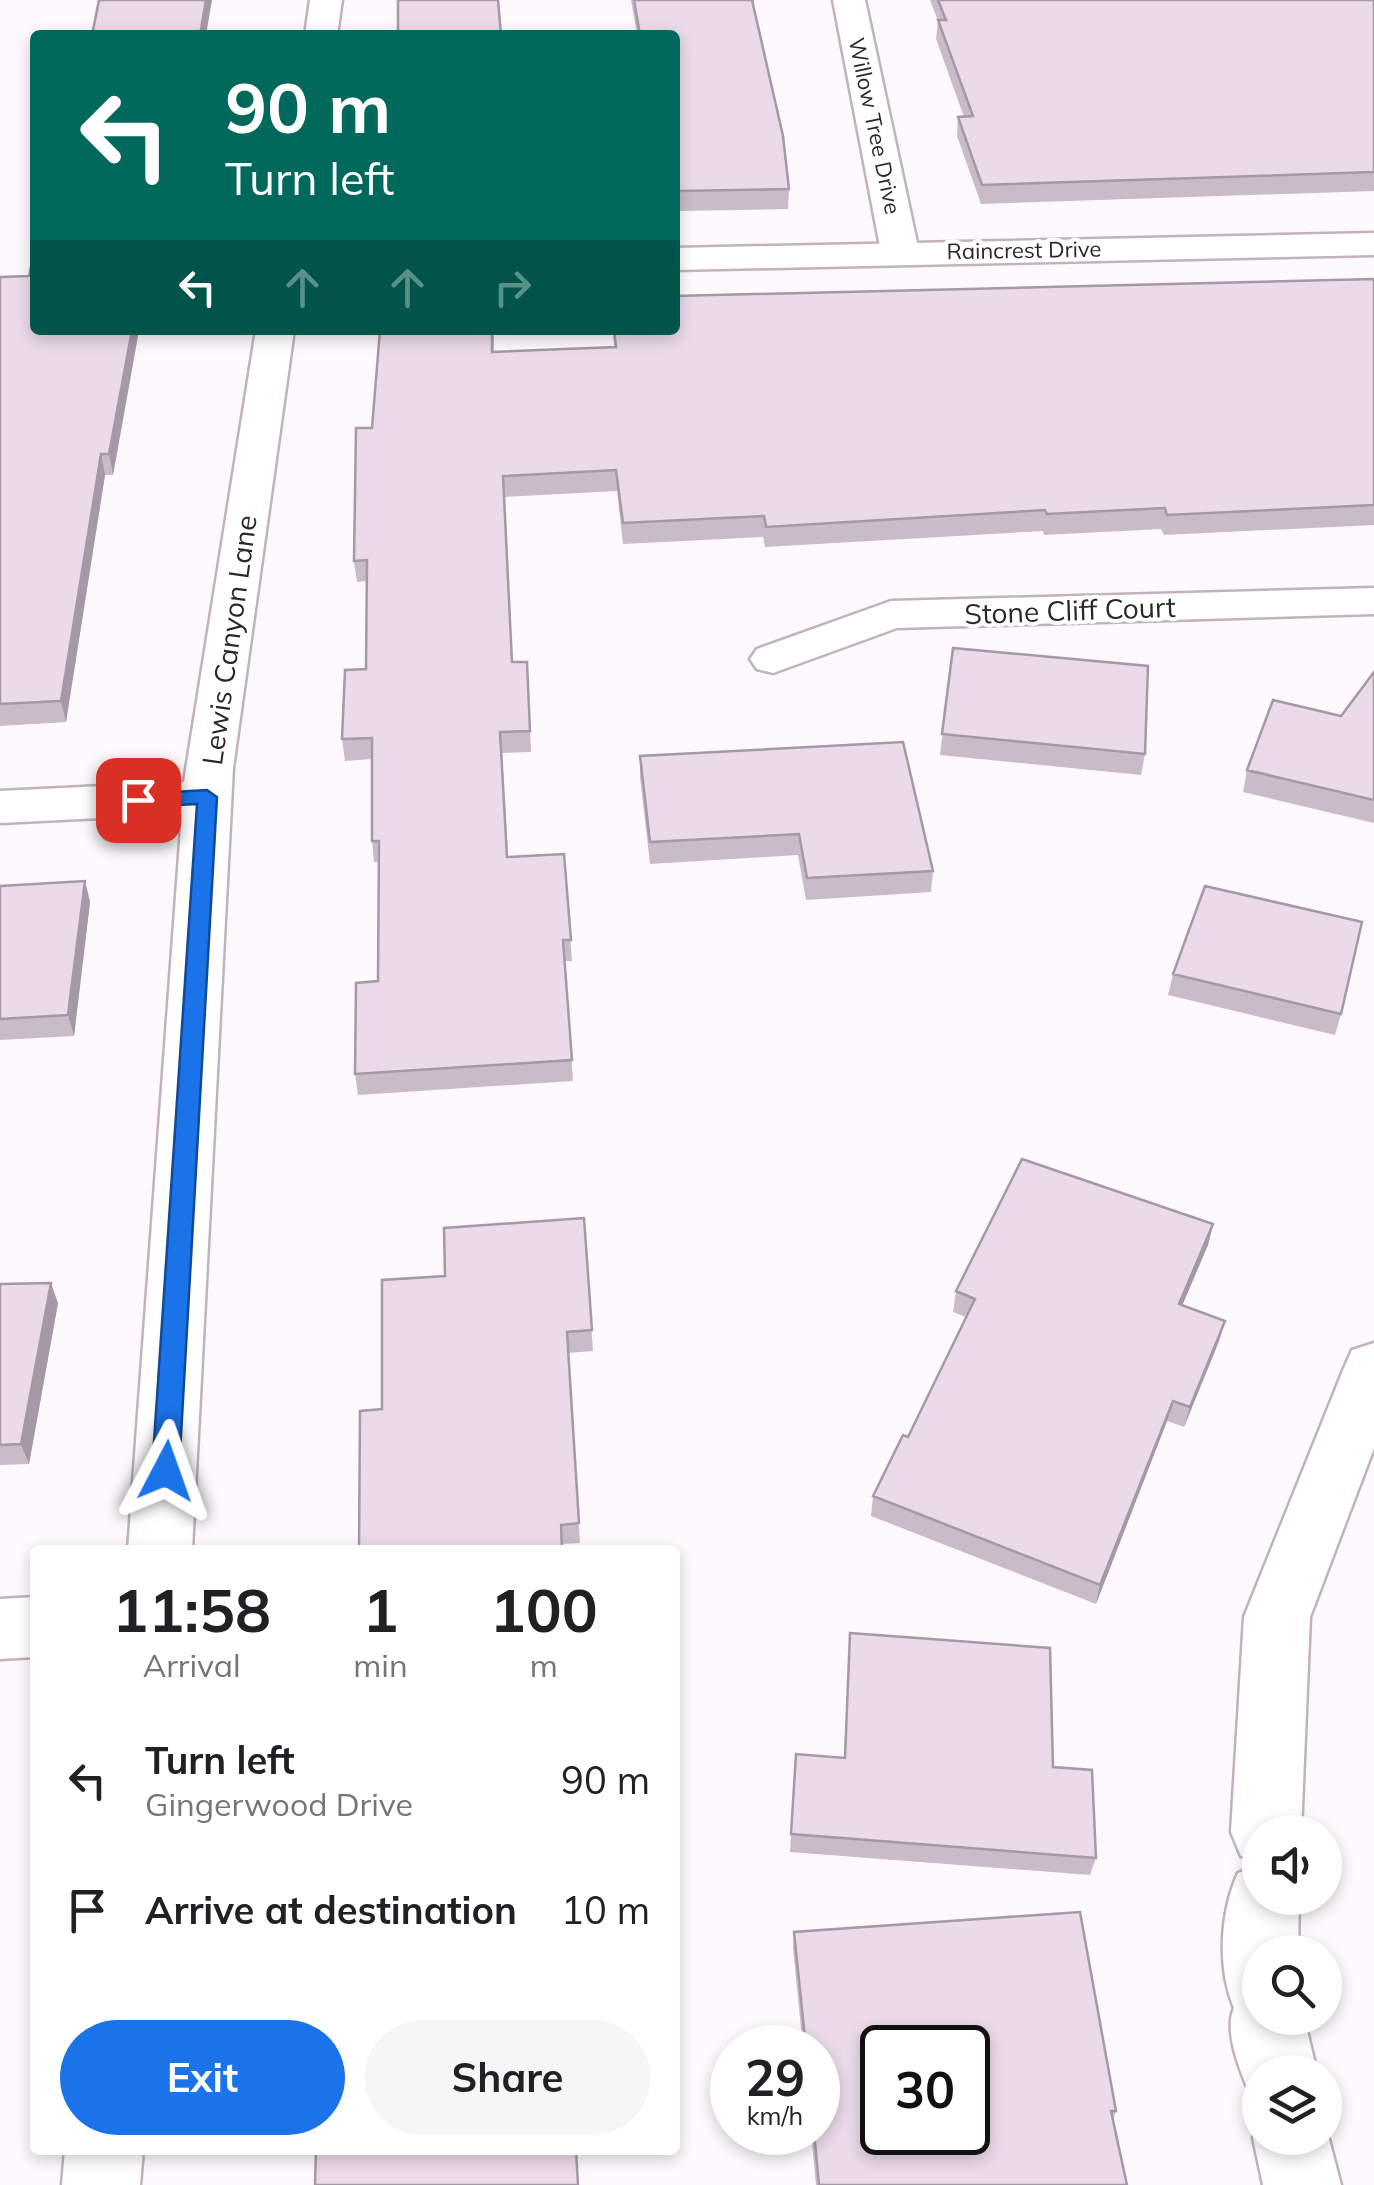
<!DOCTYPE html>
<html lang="en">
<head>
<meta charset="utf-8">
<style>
  :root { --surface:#fff; --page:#f6f6f6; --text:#202124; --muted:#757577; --accent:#1a73e8 }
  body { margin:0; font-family:Mulish,sans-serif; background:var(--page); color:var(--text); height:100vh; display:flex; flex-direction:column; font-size:38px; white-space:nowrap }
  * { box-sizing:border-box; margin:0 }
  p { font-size:32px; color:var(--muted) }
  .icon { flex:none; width:55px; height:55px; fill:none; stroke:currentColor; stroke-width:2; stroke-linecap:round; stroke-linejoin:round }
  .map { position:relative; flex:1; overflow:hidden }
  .sheet { position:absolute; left:30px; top:1545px; width:650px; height:610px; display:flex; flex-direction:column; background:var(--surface); border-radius:10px; box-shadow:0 5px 15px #0003 }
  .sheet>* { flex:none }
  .guide { position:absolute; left:30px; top:30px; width:650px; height:305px; border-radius:10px; box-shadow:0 5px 15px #0003; background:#00695c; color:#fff; overflow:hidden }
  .tools { position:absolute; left:1242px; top:1815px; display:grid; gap:20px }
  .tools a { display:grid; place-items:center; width:100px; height:100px; border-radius:50%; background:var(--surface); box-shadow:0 5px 15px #0003; font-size:50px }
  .speed { position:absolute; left:710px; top:2025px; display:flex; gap:20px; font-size:50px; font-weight:700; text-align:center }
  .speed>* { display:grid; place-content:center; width:130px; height:130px; border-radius:50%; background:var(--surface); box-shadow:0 5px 15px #0003; line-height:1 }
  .speed small { font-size:25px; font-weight:400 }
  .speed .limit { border:5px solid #111; border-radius:15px; background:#fff; color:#111 }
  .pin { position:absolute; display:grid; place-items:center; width:85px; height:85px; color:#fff; margin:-42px; border-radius:20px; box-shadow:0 5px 15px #0006 }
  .me { position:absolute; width:110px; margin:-55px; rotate:4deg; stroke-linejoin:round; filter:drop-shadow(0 0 8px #0008) }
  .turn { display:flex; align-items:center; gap:35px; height:210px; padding:0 30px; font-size:45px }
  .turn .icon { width:130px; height:130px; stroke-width:2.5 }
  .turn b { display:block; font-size:70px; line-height:85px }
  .lanes { display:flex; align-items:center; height:95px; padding:0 30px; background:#0003; justify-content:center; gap:50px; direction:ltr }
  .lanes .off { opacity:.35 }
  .eta { display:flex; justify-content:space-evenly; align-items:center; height:170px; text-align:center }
  .eta b { font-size:60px; font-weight:700; line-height:70px }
  .cta { display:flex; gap:20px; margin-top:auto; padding:20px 30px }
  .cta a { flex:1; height:115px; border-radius:60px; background:var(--accent); color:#fff; font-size:40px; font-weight:700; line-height:115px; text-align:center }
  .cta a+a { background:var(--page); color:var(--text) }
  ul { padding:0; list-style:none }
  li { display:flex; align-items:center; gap:30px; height:130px; padding:0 30px }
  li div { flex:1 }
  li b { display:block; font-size:38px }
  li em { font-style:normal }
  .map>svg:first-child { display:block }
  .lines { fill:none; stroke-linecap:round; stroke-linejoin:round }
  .minor-casing { stroke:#c2b2c1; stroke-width:5 }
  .tertiary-casing { stroke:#c2b2c1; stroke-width:5 }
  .minor { fill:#fff; fill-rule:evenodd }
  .tertiary { fill:#fff; fill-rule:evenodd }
  .wall { fill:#cabbc9 }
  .shaded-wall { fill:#a499a4 }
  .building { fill:#ebdaea; stroke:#a499a4; stroke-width:2.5; fill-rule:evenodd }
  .route { fill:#1a73e8; stroke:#114b97; stroke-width:2.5 }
  .labels { text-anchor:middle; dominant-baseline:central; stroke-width:8; stroke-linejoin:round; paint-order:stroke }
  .far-street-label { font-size:22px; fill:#2c262b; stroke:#fff }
  .street-label { font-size:28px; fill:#2c262b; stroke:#fff }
</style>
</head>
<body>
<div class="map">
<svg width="1374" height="2185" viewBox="0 0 1374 2185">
  <rect width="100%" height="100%" fill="#fdf9fd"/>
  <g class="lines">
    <!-- minor casing -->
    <g class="minor-casing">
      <path id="minor" d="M 310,0 L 342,0 L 337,35 L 305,35 Z
        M 833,0 L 865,0 L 919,252 L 913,260 L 887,260 L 881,252 Z
        M 256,330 L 294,330 L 233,768 L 192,1550 L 128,1550 L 182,814 L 0,823 L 0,791 L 184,782 Z
        M 1374,588 L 1374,614 L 897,628 L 773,673 L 757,669 L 750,659 L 757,649 L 891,601 Z
        M 1374,1343 L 1374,1448 L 1310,1617 L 1301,1832 L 1260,1832 L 1260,1863 L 1241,1856 L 1231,1832 L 1244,1617 L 1344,1368 L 1352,1350 Z
        M 35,1597 L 35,1657 L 0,1659 L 0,1599 Z
        M 1260,1864 L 1260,1898 L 1299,1898 L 1298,1952 L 1260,1952 L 1260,2018 L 1304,2018 L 1317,2072 L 1260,2072 L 1260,2102 L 1252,2099 C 1242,2075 1223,2033 1234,2008 C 1217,1968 1220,1913 1238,1873 Z
        M 1260,2122 L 1260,2138 L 1325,2138 L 1325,2124 L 1341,2185 L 1263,2185 L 1253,2138 Z
        M 65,2150 L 143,2150 L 140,2185 L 62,2185 Z"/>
    </g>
    <!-- tertiary casing -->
    <g class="tertiary-casing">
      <path id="tertiary" d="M 1374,233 L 1374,255 L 675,270 L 675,248 Z"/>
    </g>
    <!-- minor -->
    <use href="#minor" class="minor"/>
    <!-- tertiary -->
    <use href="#tertiary" class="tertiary"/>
  </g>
  <!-- wall -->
  <path class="wall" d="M 631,0 L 754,0 L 754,10 L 789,189 L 788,209 L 679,211 L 678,203 L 675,203 L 675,35 L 637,35 Z
    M 930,0 L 1374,0 L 1374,191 L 981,204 L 957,136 L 958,117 L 964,117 L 936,39 L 938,21 Z
    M 29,276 L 139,330 L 113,475 L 105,475 L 66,722 L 0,726 L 0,277 Z
    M 1374,279 L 1374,525 L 1164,535 L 1161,529 L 1044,535 L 1043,531 L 765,547 L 763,537 L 623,544 L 617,491 L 505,497 L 512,662 L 527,662 L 531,752 L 502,753 L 508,857 L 564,854 L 572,961 L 565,961 L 573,1081 L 358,1095 L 355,1074 L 378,981 L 379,862 L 374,862 L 372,841 L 372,759 L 345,761 L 342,739 L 366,669 L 366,581 L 357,582 L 354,561 L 372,428 L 380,330 L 494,330 L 494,352 L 614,347 L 613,330 L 675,330 Z
    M 953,648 L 1145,754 L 1141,775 L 940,755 Z
    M 1374,672 L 1374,823 L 1243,792 L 1247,770 L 1341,716 Z
    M 640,756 L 933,871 L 931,892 L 806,900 L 798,855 L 650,864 L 640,777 Z
    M 85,881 L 90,902 L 74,1036 L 0,1040 L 0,886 Z
    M 1173,974 L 1341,1014 L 1335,1035 L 1168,995 Z
    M 584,1218 L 593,1351 L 568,1353 L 580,1543 L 562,1544 L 382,1409 Z
    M 1213,1224 L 1208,1245 L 1182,1305 L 1225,1321 L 1219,1341 L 1184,1427 L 1167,1421 L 1096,1604 L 871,1516 L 873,1496 L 908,1437 L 966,1317 L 953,1312 L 956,1291 Z
    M 0,1284 L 58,1303 L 29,1464 L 0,1465 Z
    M 850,1633 L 1053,1767 L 1096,1858 L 1090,1875 L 790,1852 L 796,1754 L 844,1758 Z
    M 794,1932 L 1116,2111 L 1113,2119 L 1127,2185 L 816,2185 L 811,2132 L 818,2132 L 818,2048 L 803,2048 L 793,1948 Z"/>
  <!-- shaded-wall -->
  <path class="shaded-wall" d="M 206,0 L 212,0 L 206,35 L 200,35 Z
    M 132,330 L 139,330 L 113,475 L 109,454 Z
    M 101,454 L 105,475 L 66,722 L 61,701 Z
    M 85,881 L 90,902 L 74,1036 L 68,1015 Z
    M 1213,1224 L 1208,1245 L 1174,1325 L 1179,1304 Z
    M 51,1283 L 58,1303 L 29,1464 L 21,1444 Z
    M 1225,1321 L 1219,1341 L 1184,1427 L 1190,1407 Z
    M 1173,1401 L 1167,1421 L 1096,1604 L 1100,1585 Z"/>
  <!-- building -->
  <path class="building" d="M 99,0 L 206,0 L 200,35 L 92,35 Z
    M 398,0 L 498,0 L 501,35 L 398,35 Z
    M 634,0 L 752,0 L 783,136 L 789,189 L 679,191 L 678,184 L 675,184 L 675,35 L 640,35 Z
    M 938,0 L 1374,0 L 1374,172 L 982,185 L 958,117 L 973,116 L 938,20 L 946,20 Z
    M 35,248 L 35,330 L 132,330 L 109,454 L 101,454 L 61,701 L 0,704 L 0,277 L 29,276 Z
    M 1374,279 L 1374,505 L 1167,515 L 1165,508 L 1047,514 L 1045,510 L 766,527 L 764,516 L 623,523 L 616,470 L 503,476 L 512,662 L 527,662 L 530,731 L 500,732 L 507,857 L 564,854 L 571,940 L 563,940 L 572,1060 L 355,1074 L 356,983 L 378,981 L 379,841 L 372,841 L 372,738 L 342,739 L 345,670 L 366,669 L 367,560 L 354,561 L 356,428 L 372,428 L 380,330 L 492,330 L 492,352 L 616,347 L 614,330 L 675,330 L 675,296 Z
    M 953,648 L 1148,666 L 1145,754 L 942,734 Z
    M 1374,672 L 1374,800 L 1247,770 L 1273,700 L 1341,716 Z
    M 903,742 L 933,871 L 807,878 L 799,834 L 650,842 L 640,756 Z
    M 85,881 L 68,1015 L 0,1019 L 0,886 Z
    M 1205,886 L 1362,922 L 1341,1014 L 1173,974 Z
    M 1022,1159 L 1213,1224 L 1179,1304 L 1225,1321 L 1190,1407 L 1173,1401 L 1100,1585 L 873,1496 L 903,1435 L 908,1437 L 975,1299 L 956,1291 Z
    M 584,1218 L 592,1330 L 567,1332 L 579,1523 L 561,1525 L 562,1550 L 359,1550 L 360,1411 L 382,1409 L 382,1280 L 445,1276 L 444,1228 Z
    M 51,1283 L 21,1444 L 0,1445 L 0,1284 Z
    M 850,1633 L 1050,1648 L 1053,1767 L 1092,1770 L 1096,1858 L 791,1834 L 796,1754 L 845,1758 Z
    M 1080,1912 L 1116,2111 L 1111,2111 L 1127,2185 L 819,2185 L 814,2132 L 818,2132 L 818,2048 L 806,2048 L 794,1932 ZM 882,2048 L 968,2048 L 968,2132 L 882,2132 Z
    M 316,2150 L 576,2150 L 578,2185 L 315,2185 Z"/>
  <!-- route -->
  <path class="route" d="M 207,790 L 217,797 L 179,1471 L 175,1479 L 156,1479 L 152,1471 L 197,804 L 138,807 L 128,800 L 138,794 Z"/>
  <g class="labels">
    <!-- far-street labels -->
    <g class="far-street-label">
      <text transform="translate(875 126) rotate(78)">Willow Tree Drive</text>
      <text transform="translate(1024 250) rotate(-1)">Raincrest Drive</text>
    </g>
    <!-- street labels -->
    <g class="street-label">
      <text transform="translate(1070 610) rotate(-2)">Stone Cliff Court</text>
      <text transform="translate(229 640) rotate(-82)">Lewis Canyon Lane</text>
    </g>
  </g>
</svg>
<div class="tools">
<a><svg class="icon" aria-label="sound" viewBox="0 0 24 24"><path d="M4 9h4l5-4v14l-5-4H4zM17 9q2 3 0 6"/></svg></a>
<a><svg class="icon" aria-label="search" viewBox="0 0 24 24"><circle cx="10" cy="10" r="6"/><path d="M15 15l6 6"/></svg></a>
<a><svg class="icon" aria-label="layers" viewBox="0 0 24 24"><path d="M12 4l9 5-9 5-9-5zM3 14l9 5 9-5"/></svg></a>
</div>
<div class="speed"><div>29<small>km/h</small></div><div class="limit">30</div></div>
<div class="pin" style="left:138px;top:800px;background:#d93025"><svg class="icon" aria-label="arrive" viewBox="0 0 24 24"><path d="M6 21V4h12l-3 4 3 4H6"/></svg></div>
<svg class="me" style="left:166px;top:1471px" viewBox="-20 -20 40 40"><path d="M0-17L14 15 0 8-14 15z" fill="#1a73e8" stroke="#fff" stroke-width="4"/></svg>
<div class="guide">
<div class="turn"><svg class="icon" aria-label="left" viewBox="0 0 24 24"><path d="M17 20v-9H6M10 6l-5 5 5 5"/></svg><div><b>90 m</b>Turn left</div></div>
<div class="lanes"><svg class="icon" aria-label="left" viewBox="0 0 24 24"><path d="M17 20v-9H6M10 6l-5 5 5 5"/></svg><svg class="icon off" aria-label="ahead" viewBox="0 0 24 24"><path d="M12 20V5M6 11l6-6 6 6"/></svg><svg class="icon off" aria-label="ahead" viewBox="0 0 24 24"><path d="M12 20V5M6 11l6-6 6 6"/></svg><svg class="icon off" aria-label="right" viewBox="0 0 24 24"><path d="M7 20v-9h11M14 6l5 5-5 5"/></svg></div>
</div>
<section class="sheet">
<div class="eta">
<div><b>11:58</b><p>Arrival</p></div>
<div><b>1</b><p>min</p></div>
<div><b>100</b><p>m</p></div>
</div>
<ul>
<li><svg class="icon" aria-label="left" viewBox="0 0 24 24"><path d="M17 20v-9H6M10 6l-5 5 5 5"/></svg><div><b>Turn left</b><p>Gingerwood Drive</p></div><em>90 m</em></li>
<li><svg class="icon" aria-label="arrive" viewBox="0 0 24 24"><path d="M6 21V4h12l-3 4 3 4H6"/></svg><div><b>Arrive at destination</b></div><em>10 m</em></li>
</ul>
<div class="cta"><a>Exit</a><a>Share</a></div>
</section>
</div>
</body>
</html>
